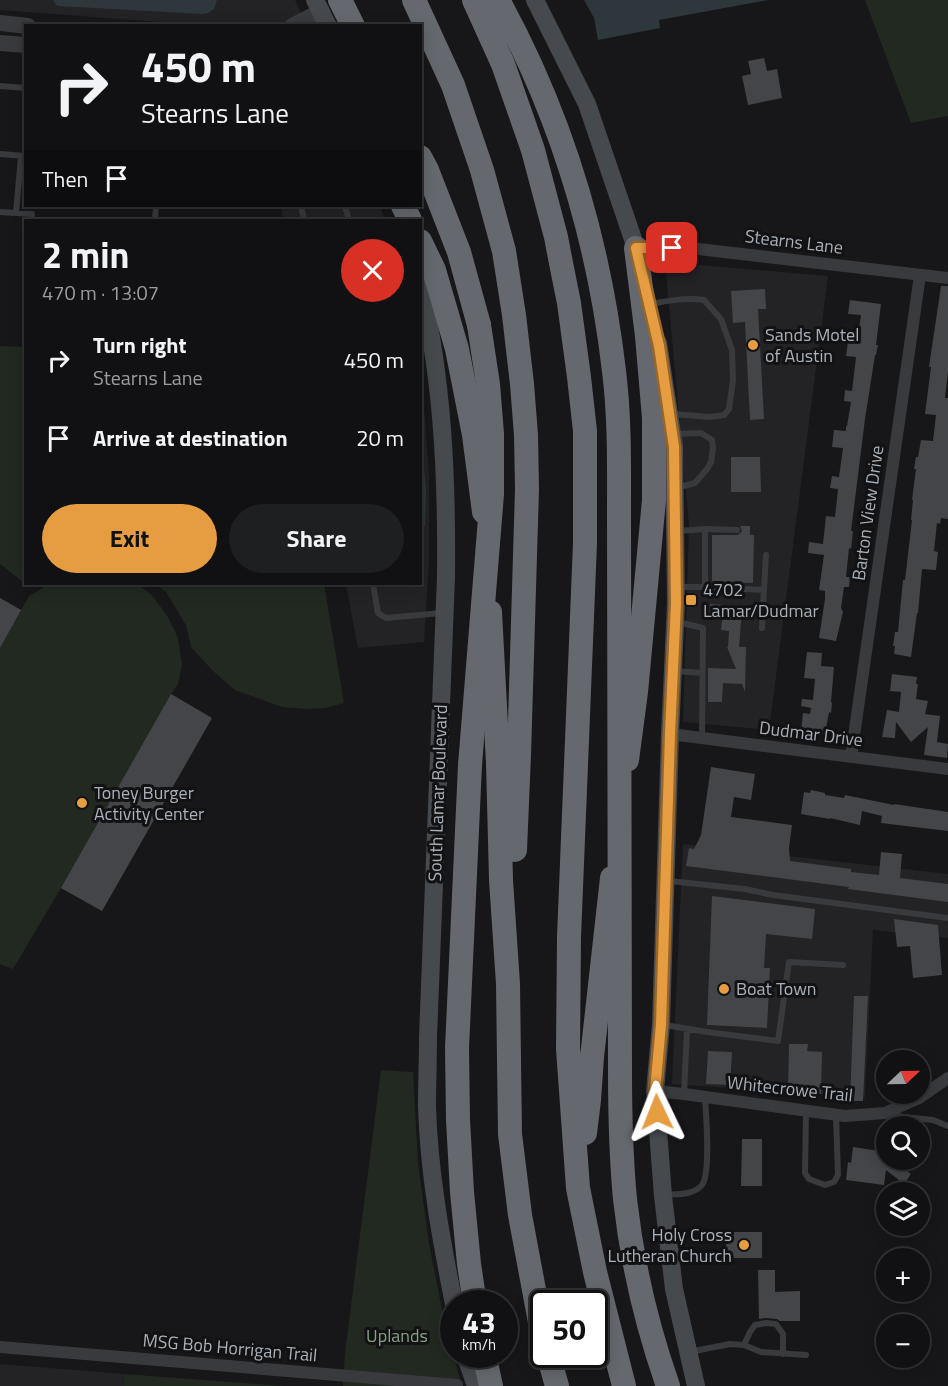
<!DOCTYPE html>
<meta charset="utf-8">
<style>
body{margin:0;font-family:"Titillium Web",sans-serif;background:#1e1f21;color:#f1f3f6;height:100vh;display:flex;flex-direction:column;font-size:22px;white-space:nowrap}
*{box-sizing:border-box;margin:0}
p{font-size:20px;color:#9c9da0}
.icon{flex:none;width:33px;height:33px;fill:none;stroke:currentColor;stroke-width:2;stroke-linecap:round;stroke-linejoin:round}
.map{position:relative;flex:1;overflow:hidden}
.panel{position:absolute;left:24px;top:219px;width:398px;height:366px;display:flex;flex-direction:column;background:#111113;border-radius:0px;box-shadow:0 3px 15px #0003,0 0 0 2px #303133}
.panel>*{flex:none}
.guide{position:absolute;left:24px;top:24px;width:398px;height:183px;border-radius:0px;box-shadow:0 3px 15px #0003,0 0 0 2px #303133;background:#111113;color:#f1f3f6;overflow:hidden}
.needle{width:39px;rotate:68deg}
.buttons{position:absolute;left:876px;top:1050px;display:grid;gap:12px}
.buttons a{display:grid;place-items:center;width:54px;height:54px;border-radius:50%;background:#111113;box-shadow:0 3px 15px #0003,0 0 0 2px #303133;font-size:30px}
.speed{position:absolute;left:440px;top:1290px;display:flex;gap:12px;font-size:30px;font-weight:700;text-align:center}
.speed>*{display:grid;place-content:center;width:78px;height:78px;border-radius:50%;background:#111113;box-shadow:0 3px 15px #0003,0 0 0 2px #303133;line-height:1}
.speed small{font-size:15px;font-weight:400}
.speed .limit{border:3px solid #111;border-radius:9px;background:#fff;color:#111}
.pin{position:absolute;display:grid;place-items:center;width:51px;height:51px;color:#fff;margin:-26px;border-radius:12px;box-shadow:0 3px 9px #0006}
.me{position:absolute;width:66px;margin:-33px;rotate:358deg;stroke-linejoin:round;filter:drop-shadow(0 0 4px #0008)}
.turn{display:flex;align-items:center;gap:21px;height:126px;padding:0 18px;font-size:27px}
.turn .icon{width:78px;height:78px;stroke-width:2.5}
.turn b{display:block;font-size:42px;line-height:51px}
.then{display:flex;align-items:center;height:57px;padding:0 18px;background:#0003;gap:12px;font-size:22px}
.round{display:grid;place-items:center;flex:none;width:63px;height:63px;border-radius:32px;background:#1e1f21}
.head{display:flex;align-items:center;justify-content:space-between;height:102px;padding:0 18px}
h1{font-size:36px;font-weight:700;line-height:45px}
.button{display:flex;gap:12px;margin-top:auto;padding:12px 18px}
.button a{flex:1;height:69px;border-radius:36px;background:#e69d42;color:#111;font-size:24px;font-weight:700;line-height:69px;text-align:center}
.button a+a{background:#1e1f21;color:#f1f3f6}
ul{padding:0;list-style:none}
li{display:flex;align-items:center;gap:18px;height:78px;padding:0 18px}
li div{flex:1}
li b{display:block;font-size:22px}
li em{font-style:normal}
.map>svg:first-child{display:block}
.built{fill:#232326}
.green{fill:#212921}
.water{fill:#2e373c}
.building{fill:#444549}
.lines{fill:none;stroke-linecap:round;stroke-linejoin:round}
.service{stroke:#383a3e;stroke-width:6}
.minor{stroke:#383a3e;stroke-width:12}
.tertiary{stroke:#383a3e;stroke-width:16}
.secondary{stroke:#46494d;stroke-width:18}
.motorway{stroke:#65686e;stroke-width:24}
.motorway-bridge{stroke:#65686e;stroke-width:24}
.route-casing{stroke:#96662b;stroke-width:15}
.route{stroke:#e69d42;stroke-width:10}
.poi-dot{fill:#e69d42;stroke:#121214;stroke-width:2}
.labels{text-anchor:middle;stroke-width:6;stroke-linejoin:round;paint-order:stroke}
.street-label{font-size:18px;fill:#aab0b8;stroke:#121214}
.poi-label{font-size:18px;fill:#aab0b8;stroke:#121214;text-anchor:start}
.park-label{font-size:18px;fill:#84a182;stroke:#121214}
</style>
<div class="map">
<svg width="948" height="1386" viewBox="0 0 948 1386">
<rect width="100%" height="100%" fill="#171719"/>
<path class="built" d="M0,0H295L307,25H199L0,10Z
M281,206H380L385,220H283Z
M665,262L828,276L769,730L683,722L689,525Z
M420,382L425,418L429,476V561L424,642L358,648L346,584H420Z
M683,844L948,874V938L873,930L865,1097L672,1084Z
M0,1364L124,1374L123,1386H0Z"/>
<path class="green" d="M865,0H948V116L911,123Z
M0,346L25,347L26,579L22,581L0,564Z
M50,584H137L152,595L168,617L178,638L182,665L178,684L171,694L212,718L102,911L61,888L13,969L0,964V598L21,610L29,596Z
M155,584H324L344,703L326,708L307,709L282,707L235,690L213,671L191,647L186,625L166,592Z
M381,1070L413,1072L418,1163L429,1244L446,1329L462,1386H343L345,1353Z
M124,1374L283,1386H123Z"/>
<path class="water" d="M53,0H217L214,9L208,13L201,14L59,6L56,5Z
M584,0H768L659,20L660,28L598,40L594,18Z
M420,424L426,491L425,526H420Z"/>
<path class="building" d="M764,58L767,71L777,69L782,98L748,105L742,76L751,74L748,61Z
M941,286H948V371L945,398H948V519L941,518L940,524L937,523L934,551L938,552L936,570L922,569L918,613H917L911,657L894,654L895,646H893L895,632H898L903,580H905L912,520H911L913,500H912L916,469H914L916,457H918L921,440L933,441L936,415L925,414L931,367H929Z
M765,289L766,309H758L764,419L750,420L745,322L733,323L731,291Z
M850,300L881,304L876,345H878L876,355H875L865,419L851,531H853L851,549L849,548L846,577H850L849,587H844L841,608L843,612L836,641L819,638L825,599V591L819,590L824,555L808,553L809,542L823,544L826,516L835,517L838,489L830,488L832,476L839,477L843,448L832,447L834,430L846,431V426H847L851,402L844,401L845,390L852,391L856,357L846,356L849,334L858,335L861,315L848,314Z
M731,457H760L761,492H731Z
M740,526H750V535H754L753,583L712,582V535H738L742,531Z
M0,598L21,610L0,648Z
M710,604L723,605V607L742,609L739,647H746L745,692L742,684L723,683L722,702H708V668L736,669L727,647H728L729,631L721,630L722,620L709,619Z
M807,652L822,653L821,666L834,667L831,702L832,703L831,713L829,712L825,734L801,731L803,713L810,714L811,708L801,706L802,699L813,700L815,679L804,678Z
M892,674L917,677L916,684H918L916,699L928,701L925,714L940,716L937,742L948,744L947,758L924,755L928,727L911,742L896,722L895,738L882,737L887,710L899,712L901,692L890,691Z
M171,694L212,718L102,911L61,888Z
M711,767L755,774L751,800L734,797L731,817L792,825L789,848L790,861L851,869V872L879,875L881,852L902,854L900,878L948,884V902L848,889L849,887L686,866L689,848L694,849L701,835Z
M811,790L825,793V795L844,798L845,795L894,805V804L948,812V831L881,823L882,816L862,811L860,825L830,818V819L801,814L804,792L810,793Z
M712,896L815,909L812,939L766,934L764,968H770L767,1028L707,1025Z
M894,919L938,925L942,975L913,978L910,946L897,947Z
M854,996H868L863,1101H850Z
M789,1044H808L807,1051L822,1052L821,1094L788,1093Z
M708,1051L732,1052L730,1085L706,1084Z
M742,1139H762V1186H741Z
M853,1147L886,1152V1160H892L911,1174L904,1184L886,1170L884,1185L846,1180L848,1162L851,1163Z
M726,1232H762V1258H726Z
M758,1270H775V1292L800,1291V1321H780L777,1319L766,1318L759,1319Z"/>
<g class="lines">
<path class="service" d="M0,86L26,88
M0,154L25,156
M301,206L304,220
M345,206L349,220
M0,212L32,214L31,220
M16,213L21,156
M155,220L156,206
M649,304C668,301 686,297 704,300L721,319L732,350L733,380L729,409L724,415L710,417L673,414
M676,434L701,433L712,440L713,448L711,462L707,469L695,483L676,488
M705,529L737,530
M373,584L378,613L386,618L441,613
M678,587H705V529L679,531
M705,587L764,590L766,555
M678,622L703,628L702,738
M762,628L764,590
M676,671L702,673
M669,881L745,889L773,895L948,918
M665,1025L707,1032L778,1041L789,962L843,965
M684,1094L687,1029
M806,1111L805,1173L809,1179L825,1185L834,1182L838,1175L836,1115
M888,1114L903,1117L933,1120L948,1126
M666,1195C678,1194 694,1195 702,1185C711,1173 706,1114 705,1097
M744,1345L750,1332L755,1325L766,1323L776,1324L783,1334V1354
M689,1352L730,1344L744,1345L761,1352L806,1355"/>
<path class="minor" d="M636,248H690L948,278
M670,734L948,769
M851,757L920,275
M655,1091L684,1094L845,1116L885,1113L919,1098L948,1078
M0,1347L457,1385"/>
<path class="tertiary" d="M0,23L28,26
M292,26L321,11
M0,43L26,45"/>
<path class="secondary" d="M315,0L328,26
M535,0L587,104L636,248L639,261
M420,283C443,379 447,479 446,577L428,1037C428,1060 427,1084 427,1107C429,1173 441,1239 454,1304
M658,343L674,446L676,603L670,734L661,1024L655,1091L663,1196L674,1289L696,1386
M465,1354L476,1386"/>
<path class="motorway" d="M340,0L353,26
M414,0L453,85L482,170L504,251L514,315L522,384L526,435L527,489L519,755L515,850
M474,0L503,64L533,150L556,237L561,263L569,303L579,377L585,431V543L569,937L568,1049L578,1188L595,1272L624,1386
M498,0C561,115 599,241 614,371C620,419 619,468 619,517
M420,157L427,170L459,252L479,325
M403,206L410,220
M420,241L434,270L457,349L474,435L484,512
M490,612L498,763L501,880L508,984L510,1134L520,1215L543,1338
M627,760L636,692L654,500V418L647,336L636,248
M470,765L457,1048L458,1120L462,1192L469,1264L475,1304
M620,1071C620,1114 621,1157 625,1199C632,1263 647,1326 668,1386
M585,1133L589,1100L592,1057L612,878
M484,1354L491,1386
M548,1354L557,1386"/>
<path class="motorway-bridge" d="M619,517L620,1071
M470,765L492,494V434L488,384L479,325"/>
</g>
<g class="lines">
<defs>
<path id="route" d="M657,1112L655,1091L661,1024L670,734L676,603L674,447L659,346L636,248H672"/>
</defs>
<use href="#route" class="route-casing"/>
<use href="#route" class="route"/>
</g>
<g class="poi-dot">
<circle cx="753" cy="345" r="6"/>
<rect x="685" y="594" width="12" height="12" rx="3"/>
<circle cx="82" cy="803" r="6"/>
<circle cx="724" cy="989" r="6"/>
<circle cx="744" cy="1245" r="6"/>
</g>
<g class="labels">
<g class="street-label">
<text transform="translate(794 242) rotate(7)" y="6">Stearns Lane</text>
<text transform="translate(868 513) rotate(-82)" y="6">Barton View Drive</text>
<text transform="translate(811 734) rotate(7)" y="6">Dudmar Drive</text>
<text transform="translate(438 793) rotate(-88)" y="6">South Lamar Boulevard</text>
<text transform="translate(790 1089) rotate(6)" y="6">Whitecrowe Trail</text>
<text transform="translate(230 1348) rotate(5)" y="6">MSG Bob Horrigan Trail</text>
</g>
<g class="poi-label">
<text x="765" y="341">Sands Motel<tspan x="765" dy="21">of Austin</tspan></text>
<text x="703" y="596">4702<tspan x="703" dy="21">Lamar/Dudmar</tspan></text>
<text x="94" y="799">Toney Burger<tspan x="94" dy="21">Activity Center</tspan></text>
<text x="736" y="995">Boat Town</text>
<text x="732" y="1241" text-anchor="end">Holy Cross<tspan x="732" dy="21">Lutheran Church</tspan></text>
</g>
<g class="park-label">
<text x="397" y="1342">Uplands</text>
</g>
</g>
</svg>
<div class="buttons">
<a><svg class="needle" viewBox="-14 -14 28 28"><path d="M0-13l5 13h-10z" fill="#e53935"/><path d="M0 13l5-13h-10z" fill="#9c9da0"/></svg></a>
<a><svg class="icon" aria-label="search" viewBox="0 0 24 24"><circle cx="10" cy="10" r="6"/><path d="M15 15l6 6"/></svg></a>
<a><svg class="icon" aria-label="layers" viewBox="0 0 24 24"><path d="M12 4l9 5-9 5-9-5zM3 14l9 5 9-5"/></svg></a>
<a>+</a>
<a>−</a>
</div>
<div class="speed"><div>43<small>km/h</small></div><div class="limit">50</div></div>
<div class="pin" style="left:672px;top:248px;background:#d93025"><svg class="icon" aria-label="arrive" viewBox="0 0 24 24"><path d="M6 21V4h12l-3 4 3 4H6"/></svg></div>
<svg class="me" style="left:657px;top:1112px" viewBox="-20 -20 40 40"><path d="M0-17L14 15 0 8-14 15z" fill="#e69d42" stroke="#fff" stroke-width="4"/></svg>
<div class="guide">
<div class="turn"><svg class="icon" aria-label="right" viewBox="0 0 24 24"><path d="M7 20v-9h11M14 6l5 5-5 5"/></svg><div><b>450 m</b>Stearns Lane</div></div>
<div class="then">Then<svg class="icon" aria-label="arrive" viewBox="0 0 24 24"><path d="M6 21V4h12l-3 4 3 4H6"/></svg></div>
</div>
<section class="panel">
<div class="head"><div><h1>2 min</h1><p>470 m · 13:07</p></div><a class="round" style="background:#d93025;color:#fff"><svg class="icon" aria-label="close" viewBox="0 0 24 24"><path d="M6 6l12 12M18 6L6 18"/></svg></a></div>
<ul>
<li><svg class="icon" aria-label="right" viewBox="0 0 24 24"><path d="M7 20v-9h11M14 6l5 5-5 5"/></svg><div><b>Turn right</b><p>Stearns Lane</p></div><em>450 m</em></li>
<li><svg class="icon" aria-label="arrive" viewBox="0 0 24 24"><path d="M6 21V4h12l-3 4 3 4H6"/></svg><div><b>Arrive at destination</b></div><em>20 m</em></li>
</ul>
<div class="button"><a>Exit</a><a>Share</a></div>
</section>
</div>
